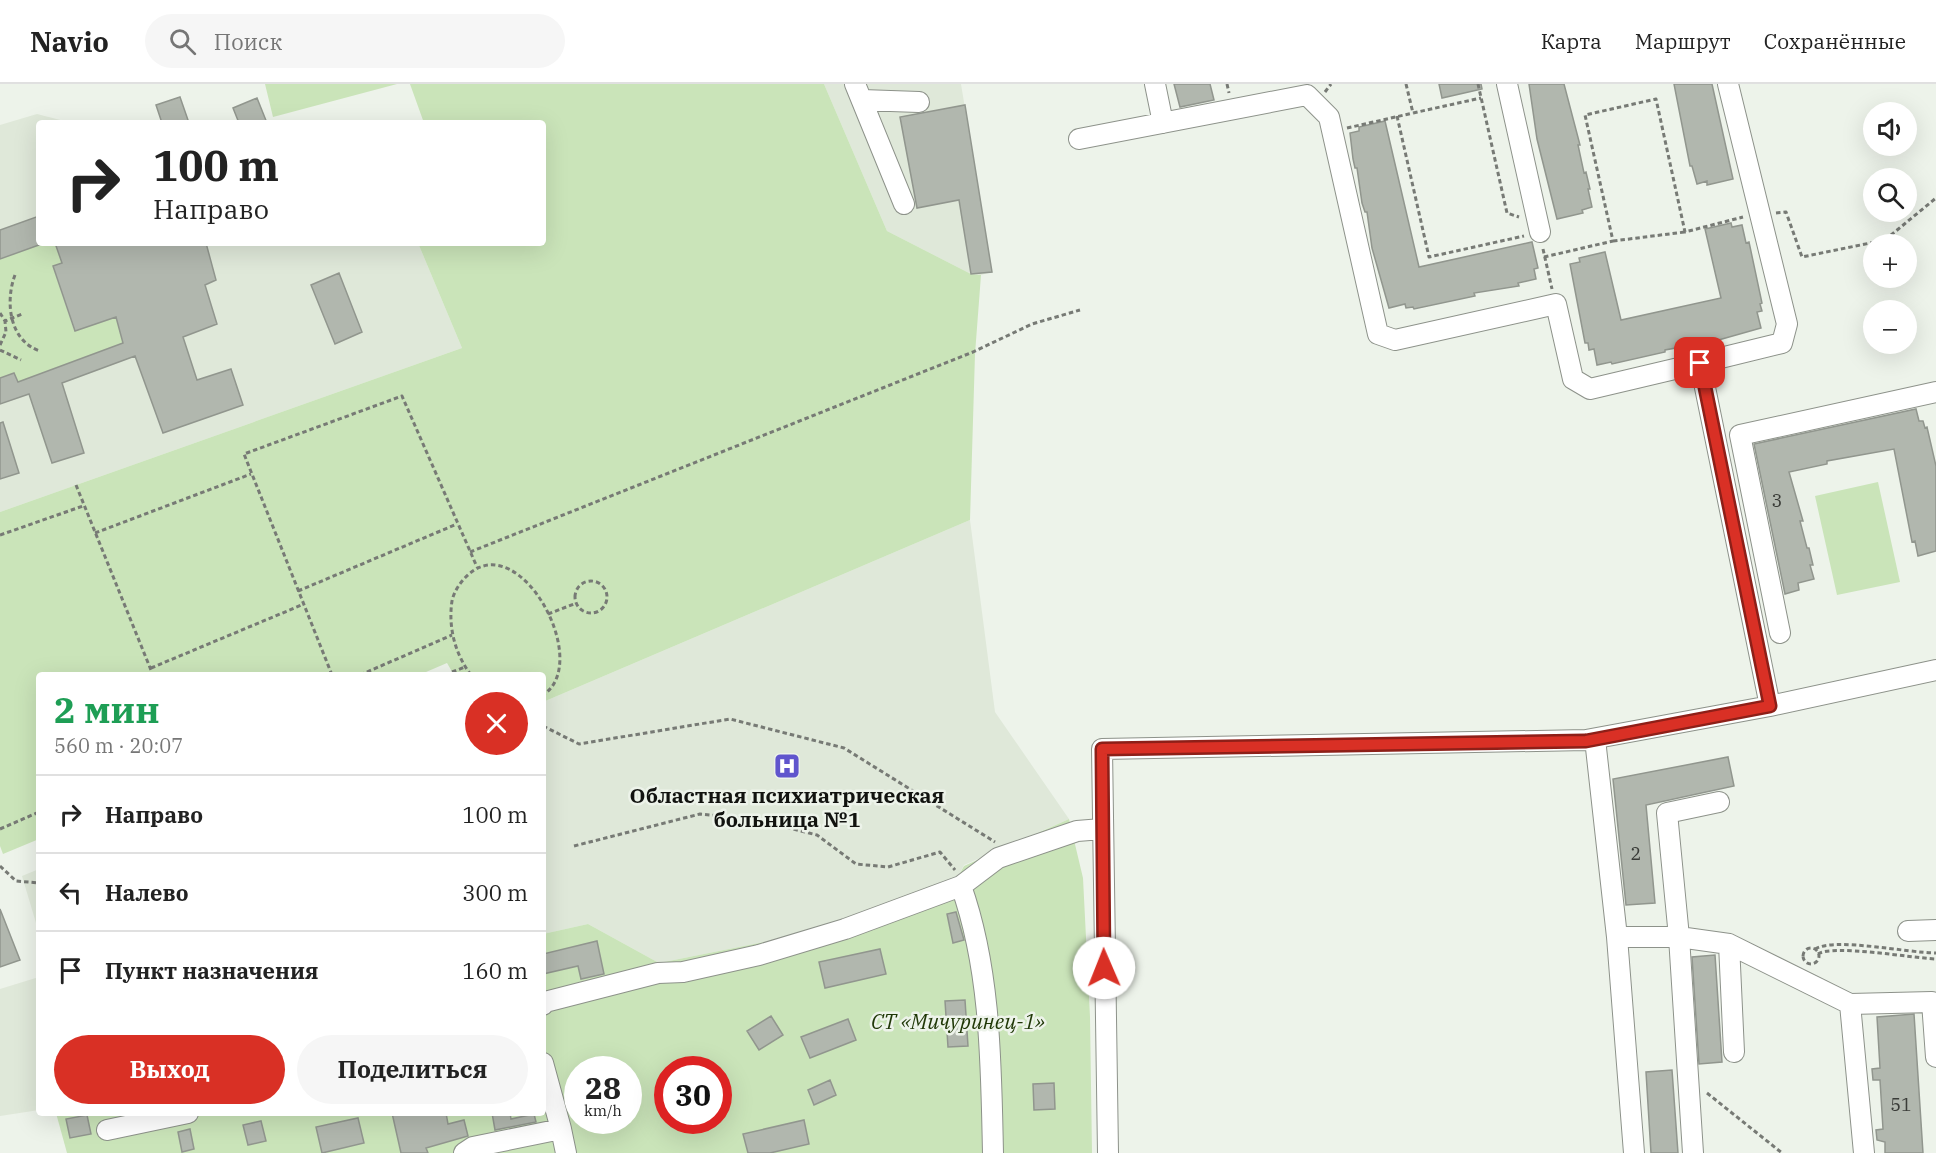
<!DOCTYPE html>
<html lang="ru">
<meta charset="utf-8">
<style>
body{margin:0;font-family:"IBM Plex Serif",serif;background:#f6f6f6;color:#222;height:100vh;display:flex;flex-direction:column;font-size:22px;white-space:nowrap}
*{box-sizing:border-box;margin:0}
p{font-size:20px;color:#767676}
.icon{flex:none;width:33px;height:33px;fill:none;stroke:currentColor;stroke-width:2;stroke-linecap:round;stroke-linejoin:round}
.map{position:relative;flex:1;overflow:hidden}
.drawer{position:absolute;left:36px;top:588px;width:510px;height:444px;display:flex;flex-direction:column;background:#fff;border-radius:6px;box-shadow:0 6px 24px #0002}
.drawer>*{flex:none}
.banner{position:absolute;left:36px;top:36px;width:510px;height:126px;border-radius:6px;box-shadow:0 6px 24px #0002;background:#fff;color:#222;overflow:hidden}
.controls{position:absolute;left:1863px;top:18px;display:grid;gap:12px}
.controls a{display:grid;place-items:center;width:54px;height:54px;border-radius:50%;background:#fff;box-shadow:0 6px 24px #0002;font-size:30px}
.speed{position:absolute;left:564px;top:972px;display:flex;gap:12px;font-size:30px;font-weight:700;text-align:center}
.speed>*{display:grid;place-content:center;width:78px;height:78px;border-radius:50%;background:#fff;box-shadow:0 6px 24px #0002;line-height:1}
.speed small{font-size:15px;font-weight:400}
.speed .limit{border:9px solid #d22;background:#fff;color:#111}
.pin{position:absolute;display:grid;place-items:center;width:51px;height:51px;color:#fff;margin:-26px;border-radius:12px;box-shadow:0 3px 9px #0006}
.me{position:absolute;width:66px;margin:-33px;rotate:359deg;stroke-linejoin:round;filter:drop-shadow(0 0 4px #0008)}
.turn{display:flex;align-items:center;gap:21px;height:126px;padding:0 18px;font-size:27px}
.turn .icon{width:78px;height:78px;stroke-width:2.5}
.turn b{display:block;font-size:42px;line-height:51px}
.round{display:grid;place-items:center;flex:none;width:63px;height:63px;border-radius:32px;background:#f6f6f6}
.head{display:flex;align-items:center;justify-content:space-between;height:102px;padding:0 18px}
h1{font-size:36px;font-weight:800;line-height:45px;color:#1e9e55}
.button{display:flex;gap:12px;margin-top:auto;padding:12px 18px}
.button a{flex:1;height:69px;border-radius:36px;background:#d93025;color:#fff;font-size:24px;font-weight:800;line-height:69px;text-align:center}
.button a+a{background:#f6f6f6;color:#222}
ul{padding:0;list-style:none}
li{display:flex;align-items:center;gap:18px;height:78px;padding:0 18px;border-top:2px solid #e0e0e0}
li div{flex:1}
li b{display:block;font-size:22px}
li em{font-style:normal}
header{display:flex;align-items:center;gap:36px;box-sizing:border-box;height:84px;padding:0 30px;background:#fff;border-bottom:2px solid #e0e0e0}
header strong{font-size:28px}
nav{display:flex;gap:33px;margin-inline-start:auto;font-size:21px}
.search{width:420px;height:54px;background:#f6f6f6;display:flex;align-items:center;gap:15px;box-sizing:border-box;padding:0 21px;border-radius:33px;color:#767676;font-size:22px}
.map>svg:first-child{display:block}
.built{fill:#dfe8d9}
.green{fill:#cae4b9;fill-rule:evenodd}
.building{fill:#b1b7ae;stroke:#91968e;stroke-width:1.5}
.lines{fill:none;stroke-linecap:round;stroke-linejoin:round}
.minor-casing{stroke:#8d928a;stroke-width:22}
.path{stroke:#777a75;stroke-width:3;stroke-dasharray:4.5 3;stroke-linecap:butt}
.minor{stroke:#fff;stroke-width:20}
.route-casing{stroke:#8d1f18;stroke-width:15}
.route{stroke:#d93025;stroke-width:10}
.labels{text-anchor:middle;stroke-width:5;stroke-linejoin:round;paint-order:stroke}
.number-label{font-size:18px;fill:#3a3c38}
.poi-label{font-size:21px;font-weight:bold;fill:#121310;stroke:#edf3ea}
.park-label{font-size:21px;font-style:italic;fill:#1f3706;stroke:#edf3ea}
</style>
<header>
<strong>Navio</strong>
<div class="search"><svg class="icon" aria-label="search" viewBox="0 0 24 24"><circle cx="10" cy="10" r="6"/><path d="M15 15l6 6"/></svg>Поиск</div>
<nav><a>Карта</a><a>Маршрут</a><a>Сохранённые</a></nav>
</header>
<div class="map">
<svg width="1936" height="1069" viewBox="0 0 1936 1069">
<rect width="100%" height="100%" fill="#edf3ea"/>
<path class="built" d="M824,0H961L992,188L981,191L971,190L887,147Z
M37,30L72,39H39V159H418L462,264L0,428V41Z
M970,436L995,628L1069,735L964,781L954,800L849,841L659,879L588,840L543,850V618Z
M39,785V849L22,792Z
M39,893V1026L0,1032V905Z"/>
<path class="green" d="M265,0H397L273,33Z
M410,0H824L887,147L971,190L981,191L975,270L970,436L543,618V591H454L447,579L419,591H39V755L3,770L0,762V428L462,264L418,159H543V39H424Z
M44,159H89L61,173L62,179L53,183L74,246L116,233L123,259L18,298L14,289L2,293L0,303V175Z
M1878,398L1900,498L1837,511L1815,412Z
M1069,735L1083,794L1090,933L1092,1069H67L56,1029H543V850L588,840L659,879L849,841L954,800L964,782ZM578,986H628V1036H578ZM668,986H718V1036H668Z"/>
<path class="building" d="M1174,0H1210L1214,16L1180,23Z
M1439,0H1481L1482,5L1442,14Z
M1529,0H1564L1580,61H1578L1584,89L1586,88L1590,105H1588L1592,123L1582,126L1583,129L1557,135L1537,55Z
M1674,0H1712L1733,95L1707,101V97L1697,100L1692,82H1690Z
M180,13L189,39H162L156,21Z
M257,14L267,39H239L233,24Z
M965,21L992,188L971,190L959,116L917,124L900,33Z
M1385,37L1419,183L1532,158L1538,184L1534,185L1536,195L1518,199L1519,202L1474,209L1475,212L1414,225L1413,223L1406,224L1405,220L1389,224L1372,164L1367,128H1365L1362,119L1357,84H1355L1353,75L1350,49L1359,47V43Z
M39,132V161L0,175V146Z
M1731,139L1732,143L1742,141L1746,159L1749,158L1762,219L1760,220L1762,227L1757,228L1761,244L1715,257L1665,266V268L1612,280L1611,278L1597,281L1594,265L1589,266L1588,259H1585L1570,180L1580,178L1579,174L1605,168L1621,236L1721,214L1705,145Z
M55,159H206L216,196L205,201L217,240L183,253L197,296L231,285L243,321L163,349L135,272L62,299L84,369L52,379L29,310L0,320V294L14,289L18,298L123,259L116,233L75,247L53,182L62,179Z
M339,189L362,248L335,260L311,201Z
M1916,325L1919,337H1923L1925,344L1927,343L1936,382V467L1918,472L1915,457L1912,458L1894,365L1827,377V380L1789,388L1803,437H1800L1807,464H1809L1813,481H1810L1814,495L1798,499L1799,506L1785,510L1754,360Z
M3,338L19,389L0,395V339Z
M1728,673L1734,702L1646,721L1655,819L1626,821L1613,695Z
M0,825L20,876L0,883Z
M956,828L964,856L953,859L947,830Z
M597,857L604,890L581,895L578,882L543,890V870Z
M880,865L886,890L825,904L819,878Z
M1715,871L1722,978L1699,980L1692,873Z
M965,916L968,962L948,963L945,917Z
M1914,930L1923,1069H1885V1058L1877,1056L1876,1046L1883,1045L1880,996H1873L1872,985L1880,984L1877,933Z
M771,932L783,951L759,966L747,947Z
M848,935L856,956L810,974L801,953Z
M1672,986L1678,1069H1651L1646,988Z
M830,996L836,1011L814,1021L808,1006Z
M1054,999L1055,1025L1034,1026L1033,1000Z
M392,1029H446L448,1040L464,1036L468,1052L426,1064L428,1069H401Z
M492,1029H510L511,1035L534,1030L536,1038L495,1046Z
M87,1031L91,1050L70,1054L66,1035Z
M358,1034L364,1059L322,1069L316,1043Z
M804,1036L809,1060L770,1069H748L743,1050Z
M261,1037L266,1057L248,1061L243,1041Z
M190,1045L194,1065L182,1068L178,1048Z"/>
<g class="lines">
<defs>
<path id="minor" d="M855,0L904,120
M1155,0L1163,39
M1507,0L1540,148
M1728,0L1787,240L1782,259L1700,279L1770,622
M862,16L919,18
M1079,55L1307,11L1329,33L1378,250L1395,256L1556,220L1573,295L1590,305L1700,279
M1780,549L1740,351L1936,308
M1595,655L1617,853
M1719,718L1667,729L1679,853L1729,860L1850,920L1864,1069
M961,802L998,774L1077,747L1102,745
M1908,847L1936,846
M1729,860L1734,968
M1850,920L1932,918L1936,973
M543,921L545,918L658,889L683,888L759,871L845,845L961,802C991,886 991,981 993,1069
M543,979L561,1045
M107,1046L188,1029
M464,1069L473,1063L561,1045L566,1069
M1108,1069L1102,665L1586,656L1770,622L1936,586
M1634,1069L1617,853H1679L1693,1069"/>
</defs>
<use href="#minor" class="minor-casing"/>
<path class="path" d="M1227,0L1229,9
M1406,0L1413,29L1481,14
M1478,0L1507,129L1519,133
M1325,8L1331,0
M1397,32L1429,173L1524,152
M1347,44L1413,29
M1776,129L1786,128L1802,173L1885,156L1936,114
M1613,157L1685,148
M1543,165L1552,205
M1544,173L1613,157L1585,31L1656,15L1685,148L1743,133
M15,191C5,217 9,257 40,267
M0,229L5,237L22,230
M0,261L6,248L5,237
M0,266L21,276
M76,401L153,591
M95,449L251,390
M0,451L83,422
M470,468L973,268L1032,240L1080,226
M575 513a16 16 0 1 1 32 0a16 16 0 1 1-32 0Z
M298,507L457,440
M548,530L574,520
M151,584L304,520
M452,588L465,583
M332,591L244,370L402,312L477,483
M360,591L452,551
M471,591C455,570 448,543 452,517C454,507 461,497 469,490C521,445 593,579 543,611
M543,642L579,660L730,635L844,664L995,758
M0,745L39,728
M574,762L700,730L753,735L817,751L856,780L888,783L940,768L955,786
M0,782L16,797L39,799
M1803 872a8 8 0 1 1 16 0a8 8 0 1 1-16 0Z
M1815,865C1835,853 1908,869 1936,869
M1818,870C1832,860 1912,874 1936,875
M1707,1009L1782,1069"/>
<use href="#minor" class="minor"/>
</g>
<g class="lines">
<defs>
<path id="route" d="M1104,884L1102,665L1586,657L1770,622L1700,279"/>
</defs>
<use href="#route" class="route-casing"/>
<use href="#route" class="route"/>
</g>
<defs>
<symbol id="hospital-square" viewBox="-11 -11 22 22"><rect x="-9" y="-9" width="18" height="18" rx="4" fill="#6055cd" stroke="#edf3ea"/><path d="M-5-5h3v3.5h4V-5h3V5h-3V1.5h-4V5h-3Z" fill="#fff"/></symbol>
</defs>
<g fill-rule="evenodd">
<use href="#hospital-square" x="772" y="667" width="30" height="30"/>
</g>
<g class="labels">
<g class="number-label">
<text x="1777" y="423">3</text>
<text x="1636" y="776">2</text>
<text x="1901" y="1027">51</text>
</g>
<g class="poi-label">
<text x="787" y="719">Областная психиатрическая<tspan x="787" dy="24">больница №1</tspan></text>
</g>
<g class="park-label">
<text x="958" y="945">СТ «Мичуринец-1»</text>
</g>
</g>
</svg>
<div class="controls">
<a><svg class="icon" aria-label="sound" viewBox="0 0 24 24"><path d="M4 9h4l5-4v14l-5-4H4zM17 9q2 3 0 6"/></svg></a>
<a><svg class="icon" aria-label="search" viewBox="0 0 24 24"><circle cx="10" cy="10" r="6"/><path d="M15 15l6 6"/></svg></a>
<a>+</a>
<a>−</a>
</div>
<div class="speed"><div>28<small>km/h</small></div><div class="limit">30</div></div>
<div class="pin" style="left:1700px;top:279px;background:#d93025"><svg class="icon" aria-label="arrive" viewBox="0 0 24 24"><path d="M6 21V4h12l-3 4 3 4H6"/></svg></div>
<svg class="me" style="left:1104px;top:884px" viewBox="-20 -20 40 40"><circle r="19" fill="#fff"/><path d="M0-13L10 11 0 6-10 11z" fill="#d93025"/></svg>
<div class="banner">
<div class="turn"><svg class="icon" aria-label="right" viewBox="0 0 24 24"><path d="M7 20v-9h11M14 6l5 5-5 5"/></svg><div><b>100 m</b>Направо</div></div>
</div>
<section class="drawer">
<div class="head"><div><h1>2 мин</h1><p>560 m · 20:07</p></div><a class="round" style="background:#d93025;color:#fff"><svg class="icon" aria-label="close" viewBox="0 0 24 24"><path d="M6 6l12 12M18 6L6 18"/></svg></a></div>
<ul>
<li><svg class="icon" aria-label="right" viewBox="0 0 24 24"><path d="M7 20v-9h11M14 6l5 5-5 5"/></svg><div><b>Направо</b></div><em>100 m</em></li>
<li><svg class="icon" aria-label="left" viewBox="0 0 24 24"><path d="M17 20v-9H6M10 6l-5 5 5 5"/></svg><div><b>Налево</b></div><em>300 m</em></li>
<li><svg class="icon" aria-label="arrive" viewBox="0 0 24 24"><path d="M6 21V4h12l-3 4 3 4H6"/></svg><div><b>Пункт назначения</b></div><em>160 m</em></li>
</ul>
<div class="button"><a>Выход</a><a>Поделиться</a></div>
</section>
</div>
